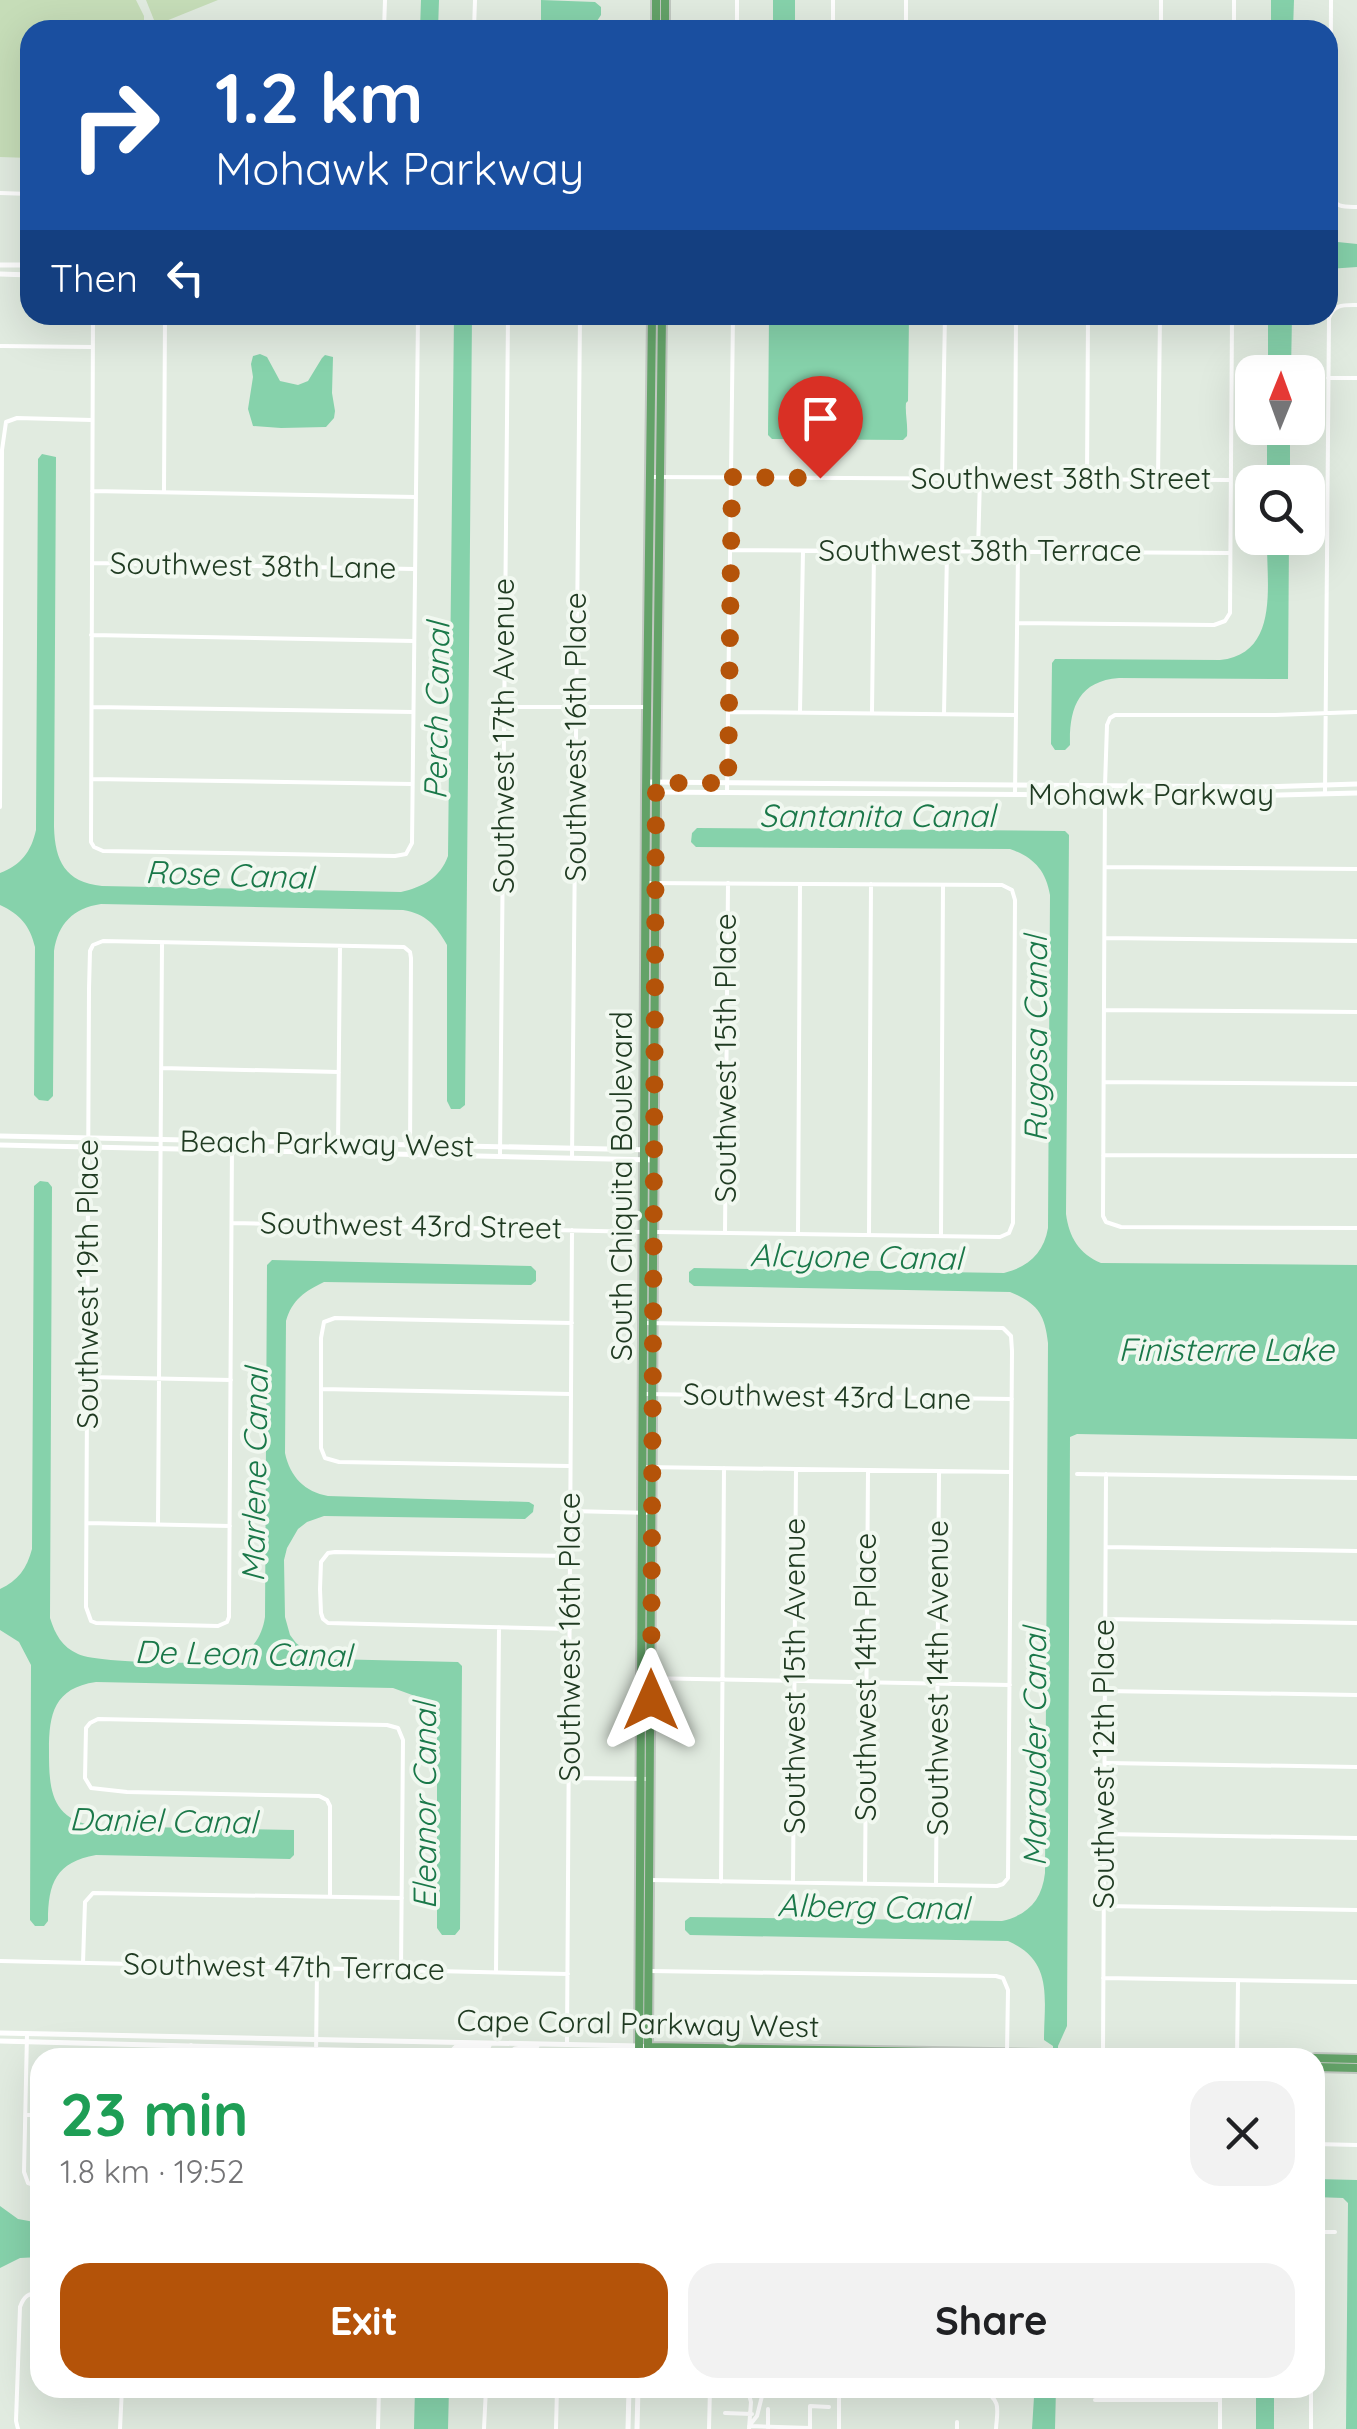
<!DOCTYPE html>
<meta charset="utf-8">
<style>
body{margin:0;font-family:Quicksand,sans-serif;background:#f2f2f2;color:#202124;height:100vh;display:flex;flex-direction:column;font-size:38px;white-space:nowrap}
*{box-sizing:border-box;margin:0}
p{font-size:32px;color:#757577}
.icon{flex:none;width:55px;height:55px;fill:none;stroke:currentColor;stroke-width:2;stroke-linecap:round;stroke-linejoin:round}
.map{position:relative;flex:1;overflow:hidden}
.panel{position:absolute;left:30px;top:2048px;width:1295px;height:350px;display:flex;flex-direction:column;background:#fff;border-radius:30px;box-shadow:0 10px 40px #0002}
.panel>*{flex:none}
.guide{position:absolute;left:20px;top:20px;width:1318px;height:305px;border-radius:30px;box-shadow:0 10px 40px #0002;background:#1a4fa0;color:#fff;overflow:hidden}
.needle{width:65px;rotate:1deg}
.buttons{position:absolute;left:1235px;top:355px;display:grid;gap:20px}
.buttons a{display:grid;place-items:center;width:90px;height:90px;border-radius:20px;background:#fff;box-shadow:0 10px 40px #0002;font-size:50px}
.pin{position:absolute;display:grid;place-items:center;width:85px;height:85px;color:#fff;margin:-102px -42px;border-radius:50% 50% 50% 0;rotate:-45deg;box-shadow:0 0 10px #0007}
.pin .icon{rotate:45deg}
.me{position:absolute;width:110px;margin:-55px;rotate:0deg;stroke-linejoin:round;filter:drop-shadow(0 0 8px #0008)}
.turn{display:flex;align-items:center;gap:35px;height:210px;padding:0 30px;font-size:45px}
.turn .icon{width:130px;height:130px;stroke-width:2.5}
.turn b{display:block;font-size:70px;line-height:85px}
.then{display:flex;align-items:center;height:95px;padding:0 30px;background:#0003;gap:20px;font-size:38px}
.round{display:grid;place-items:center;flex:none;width:105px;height:105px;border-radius:30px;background:#f2f2f2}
.summary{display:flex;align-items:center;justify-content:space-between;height:170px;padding:0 30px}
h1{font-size:60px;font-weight:700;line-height:75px;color:#1e9e55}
.primary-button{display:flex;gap:20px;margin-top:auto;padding:20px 30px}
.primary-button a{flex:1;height:115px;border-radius:30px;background:#b45309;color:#fff;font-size:40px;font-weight:700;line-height:115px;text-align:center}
.primary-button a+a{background:#f2f2f2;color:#202124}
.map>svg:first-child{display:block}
.green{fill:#c6ddb8}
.water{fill:#86d2ab}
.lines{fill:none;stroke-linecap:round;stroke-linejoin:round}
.primary-casing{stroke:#c1c8c1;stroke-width:12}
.minor{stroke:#fff;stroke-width:4}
.tertiary{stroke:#fff;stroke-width:5}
.primary{stroke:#63a268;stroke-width:8}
.route{stroke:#b45309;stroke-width:18;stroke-dasharray:0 32.4}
.labels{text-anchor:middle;stroke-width:8;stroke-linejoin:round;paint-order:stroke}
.street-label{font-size:30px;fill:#203b22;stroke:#f1f8f0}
.water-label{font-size:32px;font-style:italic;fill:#1a7849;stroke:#f1f8f0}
</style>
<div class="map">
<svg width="1357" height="2429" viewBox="0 0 1357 2429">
<rect width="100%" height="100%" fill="#e1ebe0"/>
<path class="green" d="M0,0H136L144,16V23L152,30H30V158L0,157Z
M146,0H218L156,25Z"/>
<path class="water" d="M421,0H439L438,30H420Z
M541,0L595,2L601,7V15L591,30H546L541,20Z
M773,0H795V30H773Z
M1271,0H1294L1293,30H1271Z
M1328,241L1357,244V267L1328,269Z
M454,315H472L465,1105L460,1109H451L447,1101V945C436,925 426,914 403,910L101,904C73,908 58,924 54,951L53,1096L48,1101L39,1100L34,1095L35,947C30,926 20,914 0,905V873C21,865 31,852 36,830L38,459L42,454L56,457L54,827C55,861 65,882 102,886L401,892C423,887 440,878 448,856Z
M769,315H909L908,401L906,403C905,414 908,424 907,436L903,440L772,439L768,435Z
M1268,315H1292L1291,372H1268Z
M260,354L267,357L280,381L298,385L308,381L322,358L325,355L333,357L332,393L335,411L334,418L326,427L281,428L253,426L248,409L253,377L251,364L253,356Z
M1267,428H1290V482H1267Z
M1267,538H1289L1288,679L1119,678C1078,681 1069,709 1070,745L1065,750H1055L1051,744L1052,663L1055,659L1220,660C1281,654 1266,581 1267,538Z
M697,828L1065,831L1069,835L1066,1214C1069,1237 1079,1254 1101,1263L1357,1265V1439L1077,1434L1070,1437L1067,2026L1058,2046V2057H1053V2046L1044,2040C1044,1999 1054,1961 1008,1941L690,1935L685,1930V1921L690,1917L1002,1921C1028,1915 1042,1900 1045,1873L1048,1343C1045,1314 1037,1303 1010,1292L694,1286L689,1282V1272L694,1268L1004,1273C1028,1267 1044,1253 1048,1228L1050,895C1046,870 1033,857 1010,849L696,847L691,842L692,833Z
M40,1181L48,1182L52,1187L50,1618C55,1634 62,1647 78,1654C95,1663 216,1666 234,1659C252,1651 262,1637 265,1617L267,1265L272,1260L531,1266L536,1271V1281L531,1285L324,1282C305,1291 292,1300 286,1321L285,1453C290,1477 305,1492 328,1496L529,1502L534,1505L533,1512L525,1519L324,1516L307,1522L298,1529L287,1548L284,1560L285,1617L290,1635L296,1643L312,1655L329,1659L458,1662L462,1666L460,1929L455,1935H442L437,1928V1729L432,1712L423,1702L415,1696L393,1688L96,1682C54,1688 49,1714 49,1750C49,1788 50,1819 95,1826L294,1830V1855L290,1859L96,1855C56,1862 48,1883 48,1921L44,1926H35L30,1920L31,1665L19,1642L0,1630V1589C18,1581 27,1568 32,1549L34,1186Z
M1315,2179L1357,2180V2429H1346L1348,2203L1343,2198L1315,2197Z
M0,2206L18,2219L40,2223V2257L20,2258L0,2268Z
M415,2388H449L448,2429H414Z
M1031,2388H1056L1055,2429H1032L1034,2397Z
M1256,2388H1274V2429H1256Z"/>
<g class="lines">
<defs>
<path id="primary" d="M656,30V0
M665,30V0
M652,315L646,792L639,2056L699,2058
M662,315L656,792L648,2047L1275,2058
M1315,2058L1357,2059
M1315,2067L1357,2068"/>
</defs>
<use href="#primary" class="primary-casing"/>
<path class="minor" d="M1331,0L1330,194C1336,208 1343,207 1357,207
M384,30L385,0
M474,30L475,0
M737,30V0
M833,30V0
M906,30V0
M1161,30V0
M1234,30V0
M0,193L30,194
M93,315L91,842L94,847L103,851L395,856L406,854L412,843L418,315
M0,346L92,347
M1328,378H1357
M650,477L1231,480
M942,478L945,315
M1015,479L1016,315
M1087,479L1088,315
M1158,479L1160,315
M164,490L165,315
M92,491L416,497
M731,550L1230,553
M978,551L980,478
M92,563L415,569
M1017,623L1214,625L1225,621L1230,613L1232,315
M91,635L414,641
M93,707L413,712
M503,707H644
M800,711L803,551
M872,711L874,551
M730,712L1016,715
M1357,712L1275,715H1115L1110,718L1107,725L1105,786L1103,1216L1106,1222L1121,1227L1357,1228
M944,714L947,551
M92,779L412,784
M727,793L733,315
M1015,794L1018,551
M1325,794L1329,318C1334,304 1343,305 1357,305
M0,807L2,450L6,422L17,418L92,420
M1105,867L1357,869
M646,883L1002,885L1012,890L1015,900L1013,1223L1009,1233L1000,1237L657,1232
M1105,938L1357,941
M1104,1010L1357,1012
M161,1068L339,1072
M1104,1082L1357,1084
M232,1142L229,1617L227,1622L218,1626L96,1623L91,1621L86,1607L89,989L90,951L93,945L103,941L404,947L410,952L411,958L410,1155
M338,1146L340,946
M500,1155L508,315
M1103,1155L1357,1156
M572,1158L580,315
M232,1223L642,1232
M725,1233L728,883
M798,1234L800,884
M869,1235L871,884
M941,1235L943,885
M644,1323L1003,1328L1011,1336L1012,1351L1008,1878L1003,1884L997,1886L650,1880
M87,1377L231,1380
M321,1389L571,1394
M643,1394L1012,1399
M569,1466L339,1462L325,1458L321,1448V1338L324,1322L335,1318L572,1323
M643,1467L1011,1472
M1077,1474L1357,1478
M571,1511L651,1513
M87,1523L230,1526
M158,1524L162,944
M1106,1547L1357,1551
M1105,1619L1357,1623
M570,1629L328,1623L323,1619L321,1613L320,1589L321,1562L328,1553L335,1552L570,1556
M642,1678L1010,1685
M1105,1691L1357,1695
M1107,1763L1357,1767
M569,1778L650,1779
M1104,1834L1357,1838
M721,1882L724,1468
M793,1883L796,1469
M865,1884L868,1470
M936,1885L939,1471
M330,1896V1806L327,1800L319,1796L127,1792L91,1788L85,1778L86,1728L90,1723L98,1719L387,1725L398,1728L403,1740L401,1970
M1104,1906L1357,1910
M0,1961L568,1974
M83,1963L85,1902L93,1893L402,1898
M650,1971L996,1976L1003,1978L1008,1990L1007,2053
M496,1972L499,1627
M1103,1978L1357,1982
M27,2034L24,2172L28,2183L40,2187
M567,2044L572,1230
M1103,2055L1106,1474
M191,2058V2045
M316,2058L317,1968
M1015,2058H1029
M1237,2058L1238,1982
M25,2115H40
M1315,2144L1357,2145
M1315,2232H1335
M747,2388L751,2402L749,2429
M766,2388L984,2391C1002,2401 997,2411 996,2429
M1095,2400H1220
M725,2413L752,2414
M749,2426L810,2428V2406L829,2407
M749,2426L757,2416L764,2388
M18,2429L16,2421L20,2307C24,2296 28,2293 40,2293
M120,2429L122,2388
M378,2429L379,2388
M484,2429L486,2388
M556,2429L557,2388
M709,2429L710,2388
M768,2429V2409
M839,2429V2389
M957,2429V2422
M1220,2429V2388
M1311,2429V2388"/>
<path class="tertiary" d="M0,265H30
M0,274L30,275
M646,782L1261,787L1357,784
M646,792L1245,796L1357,793
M0,1136L654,1150
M0,1145L654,1160
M0,2033L639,2046L648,2047V2058
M0,2041L639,2058
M450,2053L456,2047L489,2046
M509,2053L515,2049L537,2046
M628,2429L629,2388
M637,2429L638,2388"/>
<use href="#primary" class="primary"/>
</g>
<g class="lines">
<path class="route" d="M651,1700L656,783H728L732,477L820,478"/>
</g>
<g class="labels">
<g class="street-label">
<text x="1061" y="489">Southwest 38th Street</text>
<text x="980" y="561">Southwest 38th Terrace</text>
<text transform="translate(253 566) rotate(1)" y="10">Southwest 38th Lane</text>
<text transform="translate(504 736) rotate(-90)" y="10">Southwest 17th Avenue</text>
<text transform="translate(576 737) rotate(-90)" y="10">Southwest 16th Place</text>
<text x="1151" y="805">Mohawk Parkway</text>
<text transform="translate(726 1058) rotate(-90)" y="10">Southwest 15th Place</text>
<text transform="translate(327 1144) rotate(1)" y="10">Beach Parkway West</text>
<text transform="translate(622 1186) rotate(-90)" y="10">South Chiquita Boulevard</text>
<text transform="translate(411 1226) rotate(1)" y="10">Southwest 43rd Street</text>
<text transform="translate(88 1284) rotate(-90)" y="10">Southwest 19th Place</text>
<text transform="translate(827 1397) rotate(1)" y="10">Southwest 43rd Lane</text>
<text transform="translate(570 1637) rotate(-90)" y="10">Southwest 16th Place</text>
<text transform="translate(795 1676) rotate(-90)" y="10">Southwest 15th Avenue</text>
<text transform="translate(866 1677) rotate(-90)" y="10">Southwest 14th Place</text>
<text transform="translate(938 1678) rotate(-90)" y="10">Southwest 14th Avenue</text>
<text transform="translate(1104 1764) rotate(-90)" y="10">Southwest 12th Place</text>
<text transform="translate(284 1967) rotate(1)" y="10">Southwest 47th Terrace</text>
<text transform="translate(638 2024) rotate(1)" y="10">Cape Coral Parkway West</text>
</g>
<g class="water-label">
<text transform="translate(437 711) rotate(-89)" y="11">Perch Canal</text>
<text x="877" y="827">Santanita Canal</text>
<text transform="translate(229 875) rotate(2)" y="11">Rose Canal</text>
<text transform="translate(1036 1039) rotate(-90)" y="11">Rugosa Canal</text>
<text transform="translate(856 1257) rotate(1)" y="11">Alcyone Canal</text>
<text x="1226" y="1361">Finisterre Lake</text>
<text transform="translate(255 1475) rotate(-89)" y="11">Marlene Canal</text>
<text transform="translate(243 1654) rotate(1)" y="11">De Leon Canal</text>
<text transform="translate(1035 1747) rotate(-90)" y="11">Marauder Canal</text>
<text transform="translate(425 1806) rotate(-90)" y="11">Eleanor Canal</text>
<text transform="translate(163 1821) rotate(1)" y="11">Daniel Canal</text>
<text transform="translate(873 1907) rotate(1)" y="11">Alberg Canal</text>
</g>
</g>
</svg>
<div class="buttons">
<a><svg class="needle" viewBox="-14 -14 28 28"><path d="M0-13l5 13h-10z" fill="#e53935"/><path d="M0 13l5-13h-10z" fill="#757577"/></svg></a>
<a><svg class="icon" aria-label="search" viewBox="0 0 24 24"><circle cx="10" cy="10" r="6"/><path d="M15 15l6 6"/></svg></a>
</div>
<div class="pin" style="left:820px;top:478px;background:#d93025"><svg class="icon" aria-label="arrive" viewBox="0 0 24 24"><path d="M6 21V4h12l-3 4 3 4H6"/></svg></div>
<svg class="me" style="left:651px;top:1700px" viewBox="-20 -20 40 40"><path d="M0-17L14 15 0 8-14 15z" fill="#b45309" stroke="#fff" stroke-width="4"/></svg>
<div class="guide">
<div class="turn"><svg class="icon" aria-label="right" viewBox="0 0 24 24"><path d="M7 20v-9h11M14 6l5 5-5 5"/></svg><div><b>1.2 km</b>Mohawk Parkway</div></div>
<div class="then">Then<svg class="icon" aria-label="left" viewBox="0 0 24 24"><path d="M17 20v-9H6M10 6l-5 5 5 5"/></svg></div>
</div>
<section class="panel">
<div class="summary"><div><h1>23 min</h1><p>1.8 km · 19:52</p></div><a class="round"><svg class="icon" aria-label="close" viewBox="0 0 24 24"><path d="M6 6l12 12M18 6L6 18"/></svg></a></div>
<div class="primary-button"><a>Exit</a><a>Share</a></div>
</section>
</div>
